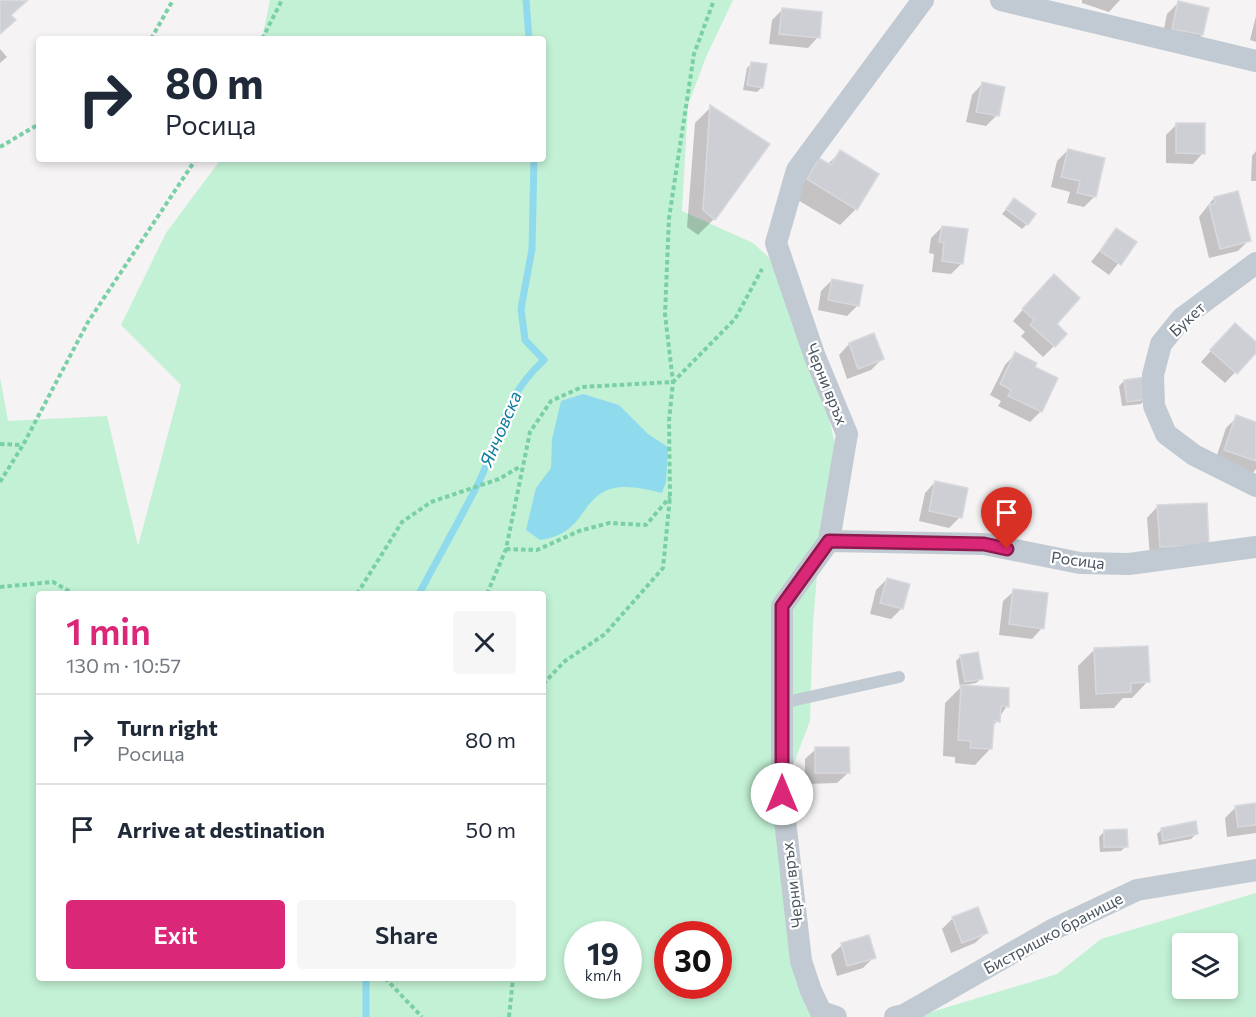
<!DOCTYPE html>
<meta charset="utf-8">
<style>
body{margin:0;font-family:Commissioner,sans-serif;background:#f6f6f7;color:#1f2937;height:100vh;display:flex;flex-direction:column;font-size:22px;white-space:nowrap}
*{box-sizing:border-box;margin:0}
p{font-size:20px;color:#747a83}
.icon{flex:none;width:33px;height:33px;fill:none;stroke:currentColor;stroke-width:2;stroke-linecap:round;stroke-linejoin:round}
.map{position:relative;flex:1;overflow:hidden}
.details{position:absolute;left:36px;top:591px;width:510px;height:390px;display:flex;flex-direction:column;background:#fff;border-radius:6px;box-shadow:0 3px 9px #0003}
.details>*{flex:none}
.top-card{position:absolute;left:36px;top:36px;width:510px;height:126px;border-radius:6px;box-shadow:0 3px 9px #0003;background:#fff;color:#1f2937;overflow:hidden}
.tools{position:absolute;left:1172px;top:933px;display:grid;gap:12px}
.tools a{display:grid;place-items:center;width:66px;height:66px;border-radius:6px;background:#fff;box-shadow:0 3px 9px #0003;font-size:30px}
.speed{position:absolute;left:564px;top:921px;display:flex;gap:12px;font-size:30px;font-weight:700;text-align:center}
.speed>*{display:grid;place-content:center;width:78px;height:78px;border-radius:50%;background:#fff;box-shadow:0 3px 9px #0003;line-height:1}
.speed small{font-size:15px;font-weight:400}
.speed .limit{border:9px solid #d22;background:#fff;color:#111}
.pin{position:absolute;display:grid;place-items:center;width:51px;height:51px;color:#fff;margin:-62px -26px;border-radius:50% 50% 50% 0;rotate:-45deg;box-shadow:0 0 6px #0007}
.pin .icon{rotate:45deg}
.me{position:absolute;width:66px;margin:-33px;rotate:0deg;stroke-linejoin:round;filter:drop-shadow(0 0 4px #0008)}
.turn{display:flex;align-items:center;gap:21px;height:126px;padding:0 30px;font-size:27px}
.turn .icon{width:78px;height:78px;stroke-width:2.5}
.turn b{display:block;font-size:42px;line-height:51px}
.round{display:grid;place-items:center;flex:none;width:63px;height:63px;border-radius:6px;background:#f6f6f7}
.summary{display:flex;align-items:center;justify-content:space-between;height:102px;padding:0 30px}
h1{font-size:36px;font-weight:600;line-height:45px;color:#db2777}
.action{display:flex;gap:12px;margin-top:auto;padding:12px 30px}
.action a{flex:1;height:69px;border-radius:6px;background:#db2777;color:#fff;font-size:24px;font-weight:600;line-height:69px;text-align:center}
.action a+a{background:#f6f6f7;color:#1f2937}
ul{padding:0;list-style:none}
li{display:flex;align-items:center;gap:18px;height:90px;padding:0 30px;border-top:2px solid #e0e1e3}
li div{flex:1}
li b{display:block;font-size:22px}
li em{font-style:normal}
.map>svg:first-child{display:block}
.green{fill:#c3f1d5;fill-rule:evenodd}
.water{fill:#90daee}
.shadow{fill:#0003}
.lines{fill:none;stroke-linecap:round;stroke-linejoin:round}
.stream{stroke:#90daee;stroke-width:7}
.building{fill:#cdcfd5;stroke:#d7d9de;stroke-width:1.5}
.path{stroke:#7ad0a6;stroke-width:4;stroke-dasharray:4.5 3;stroke-linecap:butt}
.lane{stroke:#c1cad2;stroke-width:12}
.street{stroke:#c1cad2;stroke-width:22}
.route-casing{stroke:#8e194d;stroke-width:15}
.route{stroke:#db2777;stroke-width:10}
.labels{text-anchor:middle;stroke-width:4.5;stroke-linejoin:round;paint-order:stroke}
.street-label{font-size:16px;fill:#4a5661;stroke:#fff}
.water-label{font-size:18px;font-style:italic;fill:#0c7c9b;stroke:#fff}
</style>
<div class="map">
<svg width="1256" height="1017" viewBox="0 0 1256 1017">
<rect width="100%" height="100%" fill="#f5f3f3"/>
<path class="green" d="M270,0H733L706,57L688,105L682,211L753,243L798,284L837,453L822,515L813,623L810,721L782,794L812,1017H0V377L8,421L107,416L138,546L181,385L121,325L166,233L221,159H543V39H262ZM39,594H543V978H39ZM578,934H628V986H578ZM668,934H718V986H668Z
M1256,893V1017H915L1057,974L1101,939ZM1182,944H1227V988H1182Z"/>
<path class="water" d="M583,394L619,405L648,434L668,447L666,482L662,493C646,489 627,484 610,489C579,500 585,534 540,540L526,530L536,488L551,468L552,439L561,401Z"/>
<path class="shadow" d="M1082,0H1120L1109,12L1082,3Z
M1178,3L1202,35L1191,46L1162,39L1167,14Z
M783,9L818,37L808,48L769,44L772,20Z
M1256,16V42L1250,40Z
M0,49L7,57L0,63Z
M752,63L762,87L757,92L743,90L747,68Z
M982,84L997,115L986,126L966,122L972,95Z
M711,107L714,219L698,235L687,227L695,123Z
M1177,124L1203,153L1193,164L1166,163V135Z
M1068,150L1094,197L1084,207L1067,203L1070,192L1051,187L1057,161Z
M1256,151V181H1251L1252,156Z
M840,152L856,209L840,225L791,196L803,176L819,160L827,165Z
M1214,198L1249,240L1238,251L1209,258L1199,217Z
M1014,200L1027,224L1022,229L1002,214Z
M942,227L962,263L951,274L932,272L934,254L929,253L931,238Z
M1116,230L1135,242L1109,275L1091,262Z
M832,280L858,305L847,316L818,310L821,291Z
M1043,287L1055,324L1054,346L1043,357L1021,336L1025,332L1013,321Z
M1224,336L1256,344V350L1225,383L1201,362Z
M849,344L882,359L871,370L847,379L839,355Z
M1015,354L1033,368L1041,411L1030,422L998,406L1001,401L990,395L1005,365Z
M1124,381L1146,398L1141,404L1122,406L1119,386Z
M1237,417L1256,424V469L1252,474L1215,461L1226,428Z
M935,482L960,517L949,528L919,521L925,493Z
M1157,507L1196,555L1150,557L1147,518Z
M887,579L902,608L891,619L870,614L876,590Z
M1014,591L1042,628L1032,639L999,635L1003,601Z
M1095,649L1148,681L1132,698H1123L1114,708L1080,709L1078,666Z
M961,656L982,678L976,683L965,685L1007,706L992,728L991,748L975,765L955,763V757L943,756L945,703L960,688L956,661Z
M816,749L848,773L837,783L805,784V759Z
M1256,805V833L1227,837L1225,818L1236,807Z
M1162,829L1196,834L1191,839L1159,845L1157,834Z
M1104,832L1126,846L1121,851L1100,852L1099,837Z
M953,918L986,933L975,943L951,953L942,929Z
M842,945L874,957L863,968L837,976L831,955Z"/>
<g class="lines">
<path class="stream" d="M526,0L529,39
M419,594C438,558 459,521 478,484C502,435 500,401 544,360L525,340L521,309L532,249L534,159
M366,1017V978"/>
</g>
<path class="building" d="M0,0L27,1L11,15L16,20L0,34Z
M1178,1L1209,8L1203,35L1172,29Z
M782,8L822,12L820,38L779,34Z
M751,62L767,64L763,88L747,85Z
M982,82L1005,87L999,116L976,112Z
M710,105L770,144L715,220L703,210Z
M1176,123H1205V154L1176,153Z
M1068,149L1105,158L1096,197L1077,193L1080,181L1061,177Z
M840,150L879,174L857,210L807,179L819,158L831,165Z
M1238,191L1251,241L1220,249L1209,205L1215,203L1214,197Z
M1014,198L1036,214L1028,225L1006,209Z
M942,226L968,229L963,264L942,261L944,243L939,242Z
M1116,228L1137,242L1121,265L1100,251Z
M1054,274L1080,298L1057,324L1067,334L1055,347L1030,325L1034,320L1022,309Z
M832,279L863,285L859,306L828,300Z
M1235,323L1256,342V353L1237,374L1210,350Z
M874,333L884,359L858,369L849,343Z
M1015,352L1037,363L1035,367L1058,378L1042,412L1008,396L1011,390L1000,384Z
M1145,377L1148,399L1127,402L1124,380Z
M1236,415L1256,422V461L1224,450Z
M935,481L968,488L962,518L929,511Z
M1207,503L1209,545L1160,547L1157,505Z
M887,578L910,584L903,609L880,603Z
M1013,589L1048,593L1044,629L1009,624Z
M1148,646L1150,682L1131,683V692L1096,694L1094,648Z
M978,652L983,679L965,682L960,655Z
M961,685L1009,688V707L1001,706L1000,722L994,721L992,749L970,748L971,741L958,740Z
M815,747H849L850,773H815Z
M1256,803V825L1238,827L1235,806Z
M1196,821L1198,834L1163,841L1161,828Z
M1127,829L1128,847H1104V830Z
M978,907L988,933L962,943L952,917Z
M869,935L876,958L847,966L841,943Z"/>
<g class="lines">
<path class="path" d="M151,39L173,0
M262,39L282,0
M0,147L39,124
M0,444L22,445
M0,482L23,445L88,322L196,159
M506,549L537,550L579,531L609,523L646,525L670,497
M0,587L53,582L74,594
M357,594L402,522L431,502L499,479L521,466
M487,594L506,549L530,432L551,401L582,387L673,382L735,319L762,269
M543,684L565,661L605,634L663,568L670,497L669,421L673,382L665,314L669,218L694,54L714,0
M385,978L422,1017
M509,1017L513,978"/>
<path class="lane" d="M782,703L899,677"/>
<path class="street" d="M1001,0L1256,61
M1256,263L1182,318L1161,344L1153,375L1154,406L1166,434L1194,455L1256,486
M829,541L984,544L1080,563L1129,564L1256,547
M836,1017L821,1012L811,991L801,961L782,794V606L829,541L847,434L815,357L776,243L797,170L923,0
M895,1017L904,1015L1052,930L1137,890L1256,870"/>
</g>
<g class="lines">
<defs>
<path id="route" d="M782,794V606L829,541L984,544L1007,549"/>
</defs>
<use href="#route" class="route-casing"/>
<use href="#route" class="route"/>
</g>
<g class="labels">
<g class="street-label">
<text transform="translate(1187 319) rotate(-43)" y="6">Букет</text>
<text transform="translate(827 384) rotate(68)" y="6">Черни връх</text>
<text transform="translate(1078 560) rotate(7)" y="6">Росица</text>
<text transform="translate(792 885) rotate(-97)" y="6">Черни връх</text>
<text transform="translate(1053 933) rotate(-28)" y="6">Бистришко бранище</text>
</g>
<g class="water-label">
<text transform="translate(501 429) rotate(-67)" y="6">Янчовска</text>
</g>
</g>
</svg>
<div class="tools">
<a><svg class="icon" aria-label="layers" viewBox="0 0 24 24"><path d="M12 4l9 5-9 5-9-5zM3 14l9 5 9-5"/></svg></a>
</div>
<div class="speed"><div>19<small>km/h</small></div><div class="limit">30</div></div>
<div class="pin" style="left:1007px;top:549px;background:#d93025"><svg class="icon" aria-label="arrive" viewBox="0 0 24 24"><path d="M6 21V4h12l-3 4 3 4H6"/></svg></div>
<svg class="me" style="left:782px;top:794px" viewBox="-20 -20 40 40"><circle r="19" fill="#fff"/><path d="M0-13L10 11 0 6-10 11z" fill="#db2777"/></svg>
<div class="top-card">
<div class="turn"><svg class="icon" aria-label="right" viewBox="0 0 24 24"><path d="M7 20v-9h11M14 6l5 5-5 5"/></svg><div><b>80 m</b>Росица</div></div>
</div>
<section class="details">
<div class="summary"><div><h1>1 min</h1><p>130 m · 10:57</p></div><a class="round"><svg class="icon" aria-label="close" viewBox="0 0 24 24"><path d="M6 6l12 12M18 6L6 18"/></svg></a></div>
<ul>
<li><svg class="icon" aria-label="right" viewBox="0 0 24 24"><path d="M7 20v-9h11M14 6l5 5-5 5"/></svg><div><b>Turn right</b><p>Росица</p></div><em>80 m</em></li>
<li><svg class="icon" aria-label="arrive" viewBox="0 0 24 24"><path d="M6 21V4h12l-3 4 3 4H6"/></svg><div><b>Arrive at destination</b></div><em>50 m</em></li>
</ul>
<div class="action"><a>Exit</a><a>Share</a></div>
</section>
</div>
